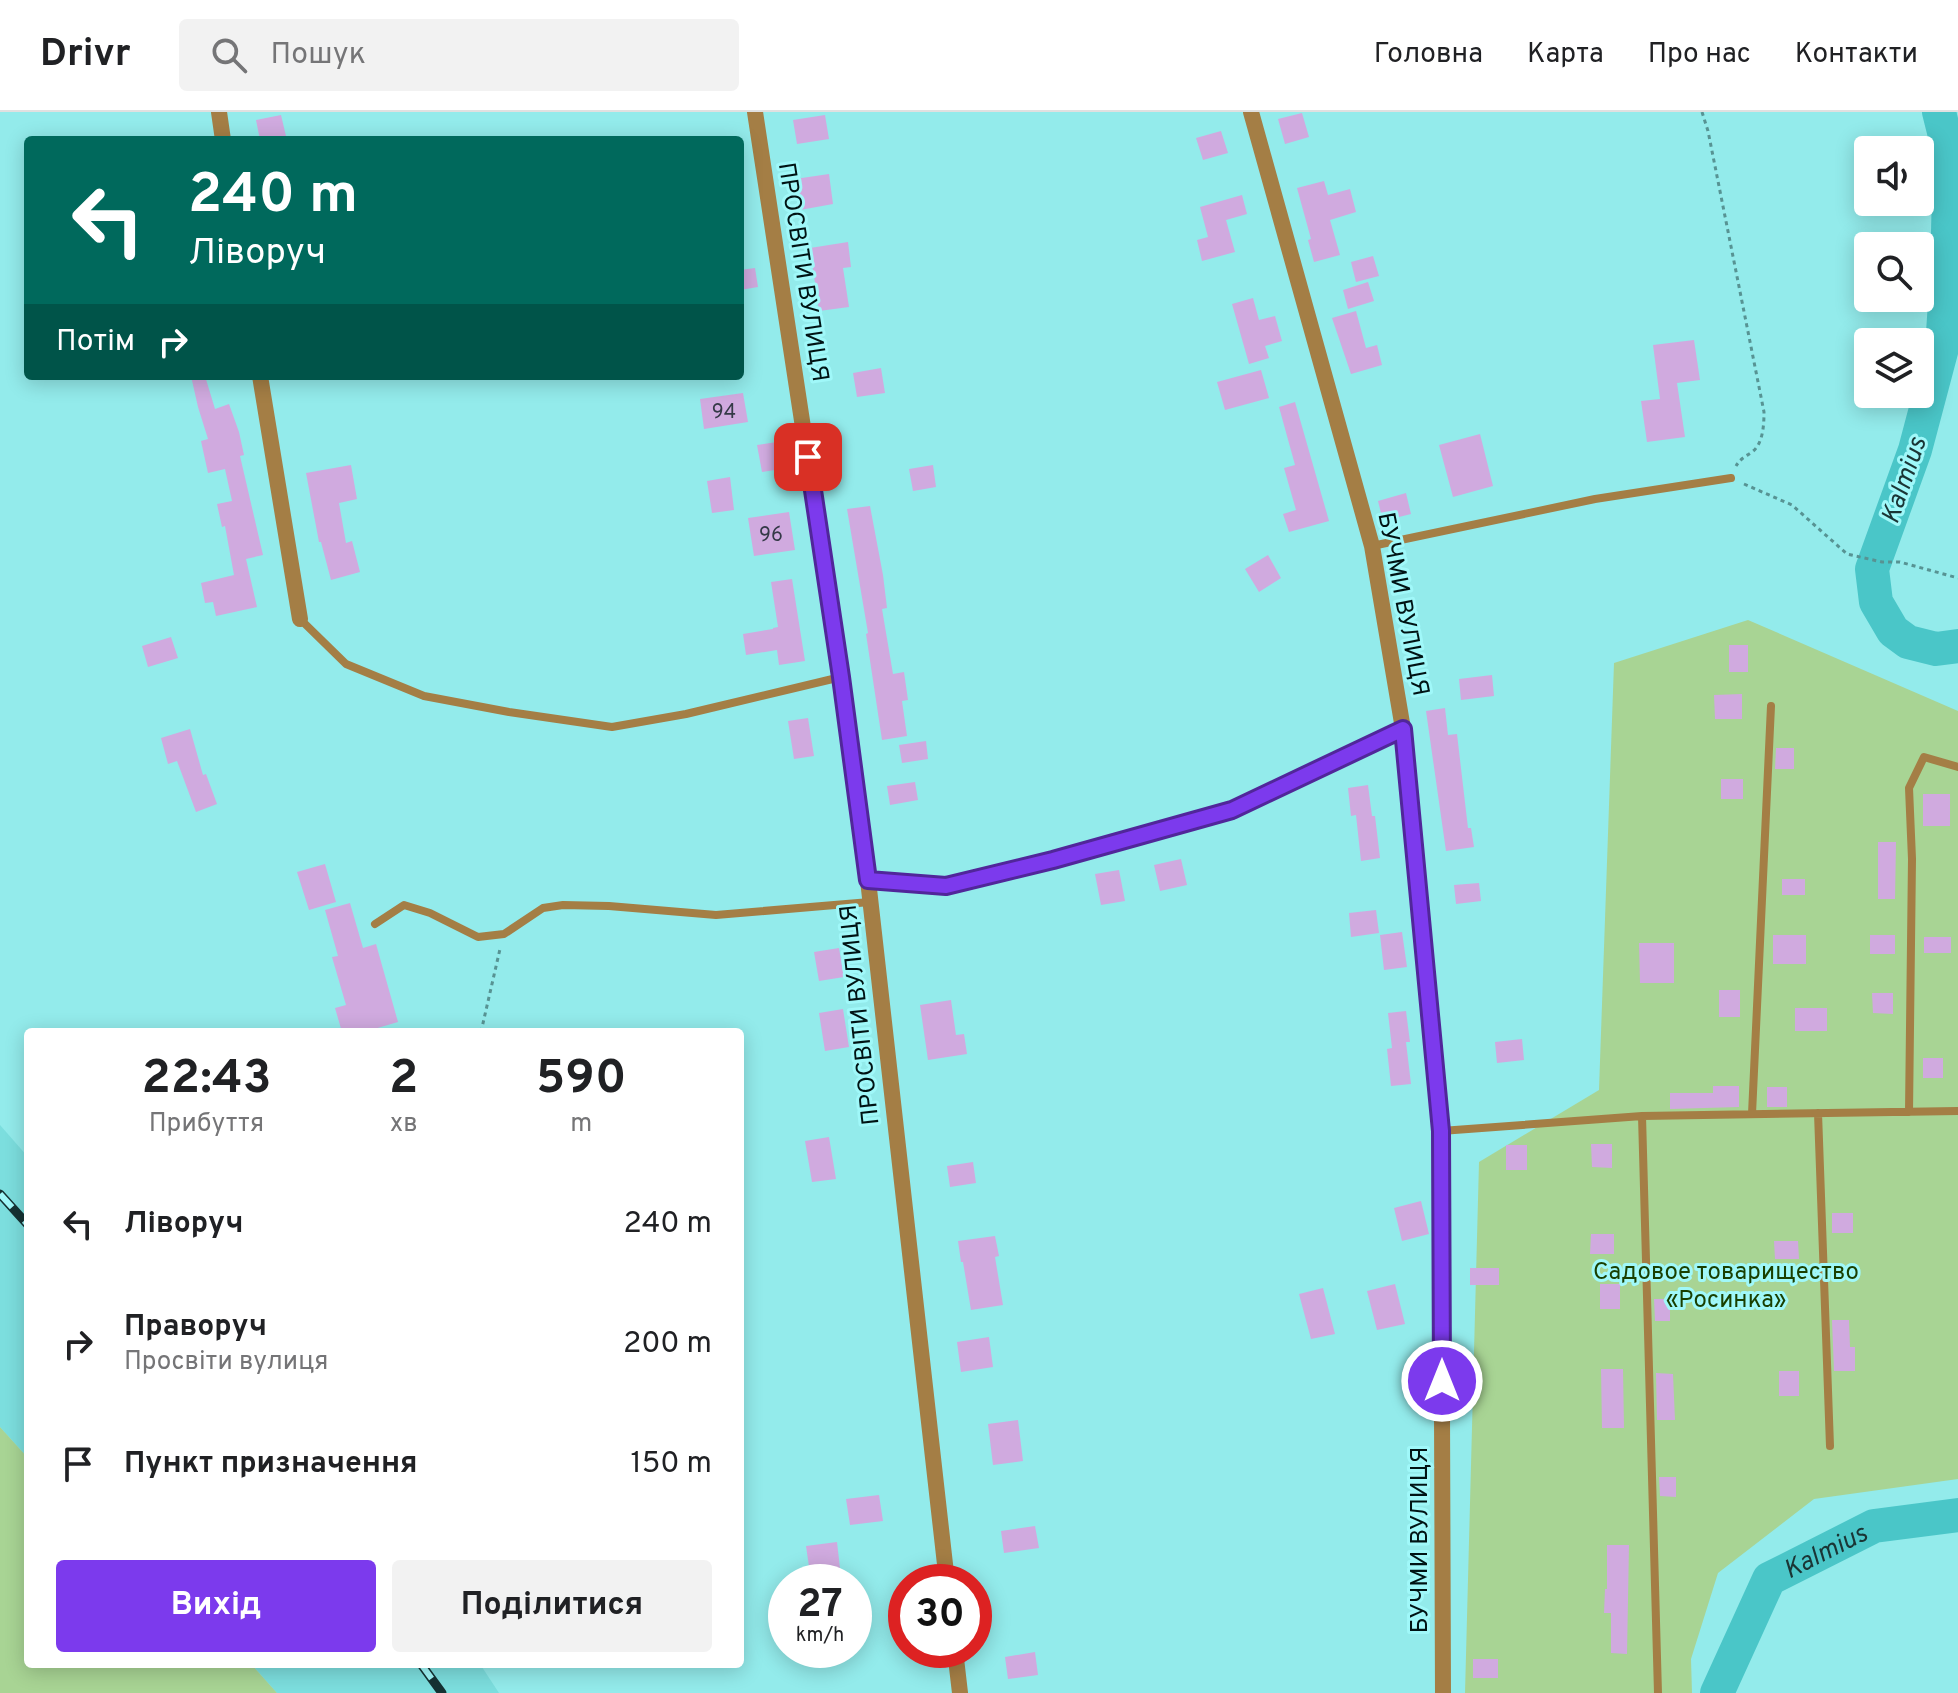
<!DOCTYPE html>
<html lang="uk">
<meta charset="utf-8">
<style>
body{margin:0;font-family:Overpass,sans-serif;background:#f2f2f2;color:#202124;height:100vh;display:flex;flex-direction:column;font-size:30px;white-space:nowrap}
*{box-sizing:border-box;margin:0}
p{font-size:26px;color:#757577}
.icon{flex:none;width:44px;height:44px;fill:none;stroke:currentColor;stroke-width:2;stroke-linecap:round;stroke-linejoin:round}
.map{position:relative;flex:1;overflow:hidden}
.drawer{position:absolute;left:24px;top:916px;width:720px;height:640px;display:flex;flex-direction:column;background:#fff;border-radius:8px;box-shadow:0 4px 20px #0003}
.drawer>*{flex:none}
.banner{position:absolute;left:24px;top:24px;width:720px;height:244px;border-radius:8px;box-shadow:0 4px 20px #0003;background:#00695c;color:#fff;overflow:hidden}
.fabs{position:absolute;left:1854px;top:24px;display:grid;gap:16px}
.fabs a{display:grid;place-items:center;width:80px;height:80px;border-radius:8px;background:#fff;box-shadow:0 4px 20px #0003;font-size:40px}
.speed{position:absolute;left:768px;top:1452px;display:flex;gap:16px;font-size:40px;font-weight:700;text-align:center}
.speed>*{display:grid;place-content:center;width:104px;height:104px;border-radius:50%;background:#fff;box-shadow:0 4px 20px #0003;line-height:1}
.speed small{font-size:20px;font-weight:400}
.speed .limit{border:12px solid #d22;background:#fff;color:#111}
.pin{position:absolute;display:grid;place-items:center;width:68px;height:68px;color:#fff;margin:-34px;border-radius:16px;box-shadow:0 4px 12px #0006}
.me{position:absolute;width:88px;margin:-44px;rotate:0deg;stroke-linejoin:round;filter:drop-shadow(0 0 6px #0008)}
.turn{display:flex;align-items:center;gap:28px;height:168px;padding:0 32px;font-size:36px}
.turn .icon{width:104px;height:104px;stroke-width:2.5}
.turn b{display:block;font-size:56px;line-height:68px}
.then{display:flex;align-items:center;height:76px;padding:0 32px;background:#0003;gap:16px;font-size:30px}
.eta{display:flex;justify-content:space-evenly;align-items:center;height:136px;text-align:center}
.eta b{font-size:48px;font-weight:700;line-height:56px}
.action{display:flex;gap:16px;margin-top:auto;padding:16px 32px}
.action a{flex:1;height:92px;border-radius:8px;background:#7c3aed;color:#fff;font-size:32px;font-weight:700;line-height:92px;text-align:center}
.action a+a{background:#f2f2f2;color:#202124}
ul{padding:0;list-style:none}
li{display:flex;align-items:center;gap:24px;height:120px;padding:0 32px}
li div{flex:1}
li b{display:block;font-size:30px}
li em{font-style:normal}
header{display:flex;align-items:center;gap:48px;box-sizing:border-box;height:112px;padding:0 40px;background:#fff;border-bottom:2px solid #e0e0e0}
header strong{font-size:38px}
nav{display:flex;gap:44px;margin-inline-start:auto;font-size:28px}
.search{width:560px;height:72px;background:#f2f2f2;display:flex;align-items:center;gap:20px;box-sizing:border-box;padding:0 28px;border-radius:8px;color:#757577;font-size:30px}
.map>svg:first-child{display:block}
.built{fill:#7cdede}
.green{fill:#a8d494}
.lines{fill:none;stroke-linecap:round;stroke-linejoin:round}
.river{stroke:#4ac6c8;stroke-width:34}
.building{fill:#d0aadf}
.path{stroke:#579393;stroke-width:3;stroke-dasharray:4 4;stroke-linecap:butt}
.service{stroke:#a47e45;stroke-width:8}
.minor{stroke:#a47e45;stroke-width:16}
.rail-casing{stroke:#153233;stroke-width:9}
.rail{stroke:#a0f8f9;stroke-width:6;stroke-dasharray:18;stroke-linecap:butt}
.route-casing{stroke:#51269a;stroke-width:20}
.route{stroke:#7c3aed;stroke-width:14}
.labels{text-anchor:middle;stroke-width:6;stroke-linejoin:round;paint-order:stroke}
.number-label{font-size:20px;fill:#343947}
.street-label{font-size:24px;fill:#001314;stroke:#a0f8f9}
.park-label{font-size:24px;fill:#193f00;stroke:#a0f8f9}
.water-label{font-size:26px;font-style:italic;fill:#1a3535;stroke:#a0f8f9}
</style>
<header>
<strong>Drivr</strong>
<div class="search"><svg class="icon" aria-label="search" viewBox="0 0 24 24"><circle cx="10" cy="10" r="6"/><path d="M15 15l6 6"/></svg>Пошук</div>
<nav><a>Головна</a><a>Карта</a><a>Про нас</a><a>Контакти</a></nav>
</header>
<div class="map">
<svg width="1958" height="1581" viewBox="0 0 1958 1581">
<rect width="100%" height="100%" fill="#93ebeb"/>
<path class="built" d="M0,1013L28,1045V1346L0,1315Z
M251,1552H480L499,1581H277Z"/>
<path class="green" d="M1748,508L1958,599V1367L1814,1387L1718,1461L1691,1547L1692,1581H1465L1479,1050L1599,978L1614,551Z
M0,1315L28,1346V1552H251L277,1581H0Z"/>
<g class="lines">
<g class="river">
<path d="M1939,0L1947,32L1949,80L1947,160L1942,236L1915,338L1872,457L1876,490L1893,519L1908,530L1936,537L1958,534"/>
<path id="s1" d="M1717,1581L1769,1467L1874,1414L1958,1403"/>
</g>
</g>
<path class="building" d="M1302,1L1309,25L1285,32L1278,7Z
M281,3L286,24L260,28L256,8Z
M825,3L829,27L797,32L793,8Z
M1221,19L1228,41L1203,48L1196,26Z
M829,62L833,92L800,98L795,67Z
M1324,69L1328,83L1350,77L1356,100L1330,108L1340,143L1314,150L1308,128L1311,127L1297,76Z
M1242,83L1247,102L1226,108L1235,140L1202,149L1197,128L1208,125L1200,95Z
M848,130L851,155L843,156L849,195L819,199L810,136Z
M1373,144L1379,164L1356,170L1351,150Z
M755,156L758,175L740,178V158Z
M1368,170L1374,189L1348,197L1343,178Z
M1253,186L1259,208L1275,204L1282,229L1265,234L1269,246L1249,252L1232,192Z
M1356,199L1366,236L1377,233L1382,253L1351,262L1332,206Z
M1694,228L1700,268L1677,271L1685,325L1647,330L1641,289L1660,287L1653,233Z
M881,256L885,281L857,285L853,261Z
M1261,258L1269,286L1225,298L1217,270Z
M191,264H205L215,297L229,292L239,320L244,343L240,344L263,443L246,447L257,495L216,504L213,490L205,491L201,471L234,463L225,414L222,415L217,392L232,389L225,357L208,361L201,329L208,327L198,295Z
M743,281L748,310L704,317L700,287Z
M1295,290L1329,409L1289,420L1283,402L1296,398L1284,356L1295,353L1279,295Z
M1480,322L1493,374L1453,385L1439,333Z
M784,329L788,356L762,360L757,333Z
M351,353L357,387L339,391L346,431L352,429L360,460L331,468L321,430H319L306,361Z
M933,353L936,375L913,379L909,357Z
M730,365L734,398L712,401L707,369Z
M1406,381L1411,402L1383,409L1378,389Z
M870,394L883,463L887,496L882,497L893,562L904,560L908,588L902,589L907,624L882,628L866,522L868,521L847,397Z
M789,400L795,438L754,444L748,406Z
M1268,443L1281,466L1259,480L1245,457Z
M792,467L805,549L779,553L777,538L746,543L743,522L773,517V516L778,515L771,470Z
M171,525L178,546L148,555L142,534Z
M1729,533H1748V560H1729Z
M1492,563L1494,584L1461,588L1459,567Z
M1742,582V607H1715L1714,583Z
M1445,596L1448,623L1457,622L1468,716H1471L1474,735L1446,739L1426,599Z
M808,606L814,644L794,647L788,609Z
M190,617L203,663L206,662L217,692L196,700L177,649L168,652L161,626Z
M926,629L928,647L902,651L899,633Z
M1776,636H1794V657H1775Z
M1721,667H1743V687H1721Z
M915,670L918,688L890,693L887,674Z
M1368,673L1372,704H1375L1380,746L1361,749L1356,703L1351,704L1348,676Z
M1923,682H1950V714H1923Z
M1878,730H1896L1895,787H1878Z
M1181,747L1187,773L1160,779L1154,753Z
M325,752L336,790L309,798L297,760Z
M1119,758L1125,789L1101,793L1095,762Z
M1782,767H1805V783H1782Z
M1479,771L1481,789L1456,792L1454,773Z
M350,791L363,836L376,832L398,910L364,920H342L335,896L346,893L332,845L338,844L325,798Z
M1376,798L1379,821L1351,825L1349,801Z
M1402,820L1407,855L1384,858L1380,823Z
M1773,823H1806V852H1773Z
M1870,823H1895V842H1870Z
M1924,825H1951V841H1924Z
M1639,831H1674V871H1640Z
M839,836L844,865L819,869L814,840Z
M1719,878H1740V905H1719Z
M1872,881H1893V902L1873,901Z
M951,888L956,923L964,922L967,942L928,948L920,893Z
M1795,896H1827V919H1795Z
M843,897L849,935L825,939L819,901Z
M1406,899L1410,930H1406L1411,972L1391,974L1387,937L1392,936L1388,901Z
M1522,927L1524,948L1497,951L1495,930Z
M1923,946H1943V966H1923Z
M1713,974H1739V995L1670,997V981H1713Z
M1767,975H1787V995H1767Z
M829,1025L836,1067L812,1070L805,1029Z
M1591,1032H1612V1056L1592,1055Z
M1506,1033H1527V1058H1506Z
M973,1050L976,1071L950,1075L947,1054Z
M1421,1089L1429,1122L1402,1129L1394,1096Z
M1832,1101H1853V1121H1832Z
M1591,1122H1614V1142H1590Z
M995,1124L999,1144L995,1145L1003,1193L971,1198L963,1150H961L958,1129Z
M1774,1129H1798L1799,1147H1775Z
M1470,1156H1499V1173H1470Z
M1395,1172L1405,1212L1377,1218L1367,1179Z
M1600,1172H1620V1197H1600Z
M1323,1176L1335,1222L1311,1227L1299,1182Z
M1654,1187H1670V1209H1655Z
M1832,1208H1849L1850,1235H1855V1259H1834Z
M989,1225L993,1255L961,1260L957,1230Z
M1601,1257H1623L1624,1316H1602Z
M1779,1259H1799V1284H1779Z
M1656,1261L1673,1262L1675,1308H1657Z
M1018,1308L1023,1349L993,1353L988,1312Z
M1659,1365H1676V1385L1660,1384Z
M879,1383L883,1409L850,1413L846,1387Z
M1035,1414L1039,1436L1004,1441L1001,1419Z
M837,1430L841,1465L811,1468L806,1434Z
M1607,1433H1629L1627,1542L1611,1541V1501H1604L1605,1477H1607Z
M1035,1540L1038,1563L1008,1567L1005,1545Z
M1473,1547H1498V1566H1473Z"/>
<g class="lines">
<path class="path" d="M1702,0L1708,19L1764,300C1764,313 1763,332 1752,340C1745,345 1741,346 1736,354
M1744,372L1792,393L1847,442L1882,450H1900L1958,466
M481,920L500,837"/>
<path class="service" d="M1372,434L1595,387L1731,366
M300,507L346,552L424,584L509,600L612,615L686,602L841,565
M868,768L946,774L1053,748L1232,698L1403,617
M375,812L404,793L430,801L478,825L504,822L543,796L563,793L609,794L716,803L870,790
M1909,1000L1912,747L1909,676L1924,645L1958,655
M1818,1001L1830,1334
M1752,1002L1771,594
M1642,1004L1658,1581
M1441,1019L1642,1004L1958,999"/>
<path class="minor" d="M219,0L223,28
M755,0L841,565L868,768L947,1470
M1251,0L1372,434L1403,617L1441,1019L1443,1581
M260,264L300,507
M955,1538L960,1581"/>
<defs>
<path id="rail" d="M0,1082L28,1113
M421,1552L442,1581"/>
</defs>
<use href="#rail" class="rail-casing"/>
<use href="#rail" class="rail"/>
</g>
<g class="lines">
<defs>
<path id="route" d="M808,345L841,565L868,768L946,774L1053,748L1232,698L1403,617L1441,1019L1442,1269"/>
</defs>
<use href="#route" class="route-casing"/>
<use href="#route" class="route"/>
</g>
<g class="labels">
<g class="number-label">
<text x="724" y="306">94</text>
<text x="771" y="429">96</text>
</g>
<g class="street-label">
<text transform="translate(804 160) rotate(81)" y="8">ПРОСВІТИ ВУЛИЦЯ</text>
<text transform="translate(1404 492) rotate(79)" y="8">БУЧМИ ВУЛИЦЯ</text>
<text transform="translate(859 903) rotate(-96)" y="8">ПРОСВІТИ ВУЛИЦЯ</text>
<text transform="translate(1419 1428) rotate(-90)" y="8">БУЧМИ ВУЛИЦЯ</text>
</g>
<g class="park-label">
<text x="1726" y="1167">Садовое товарищество<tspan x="1726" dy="28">«Росинка»</tspan></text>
</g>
<g class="water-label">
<text transform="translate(1903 368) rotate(-71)" y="9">Kalmius</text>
<text dy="9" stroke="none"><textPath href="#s1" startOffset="188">Kalmius</textPath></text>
</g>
</g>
</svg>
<div class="fabs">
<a><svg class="icon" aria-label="sound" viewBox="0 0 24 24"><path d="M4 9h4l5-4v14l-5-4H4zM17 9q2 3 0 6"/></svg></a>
<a><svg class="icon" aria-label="search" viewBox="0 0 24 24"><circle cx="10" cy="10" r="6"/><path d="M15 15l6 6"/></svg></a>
<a><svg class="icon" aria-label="layers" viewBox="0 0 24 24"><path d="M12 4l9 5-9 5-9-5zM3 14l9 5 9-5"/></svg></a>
</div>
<div class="speed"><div>27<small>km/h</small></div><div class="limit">30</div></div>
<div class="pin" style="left:808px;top:345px;background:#d93025"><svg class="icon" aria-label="arrive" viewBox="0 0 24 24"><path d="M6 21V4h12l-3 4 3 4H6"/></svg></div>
<svg class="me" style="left:1442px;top:1269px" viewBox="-20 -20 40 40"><circle r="17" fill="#7c3aed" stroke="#fff" stroke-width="3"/><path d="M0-11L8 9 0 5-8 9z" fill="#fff"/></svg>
<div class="banner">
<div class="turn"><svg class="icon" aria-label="left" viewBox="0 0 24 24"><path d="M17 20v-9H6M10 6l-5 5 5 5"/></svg><div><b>240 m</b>Ліворуч</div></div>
<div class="then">Потім<svg class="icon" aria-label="right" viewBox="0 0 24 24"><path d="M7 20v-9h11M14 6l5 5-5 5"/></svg></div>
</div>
<section class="drawer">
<div class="eta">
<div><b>22:43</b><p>Прибуття</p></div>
<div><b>2</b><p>хв</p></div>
<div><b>590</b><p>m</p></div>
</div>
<ul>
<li><svg class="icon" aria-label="left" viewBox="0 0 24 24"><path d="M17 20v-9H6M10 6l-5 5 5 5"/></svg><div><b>Ліворуч</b></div><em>240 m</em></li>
<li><svg class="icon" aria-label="right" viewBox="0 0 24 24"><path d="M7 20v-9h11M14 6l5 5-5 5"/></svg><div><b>Праворуч</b><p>Просвіти вулиця</p></div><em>200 m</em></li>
<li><svg class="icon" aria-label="arrive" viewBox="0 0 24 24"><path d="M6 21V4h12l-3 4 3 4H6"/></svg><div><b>Пункт призначення</b></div><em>150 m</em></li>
</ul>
<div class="action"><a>Вихід</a><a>Поділитися</a></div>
</section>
</div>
